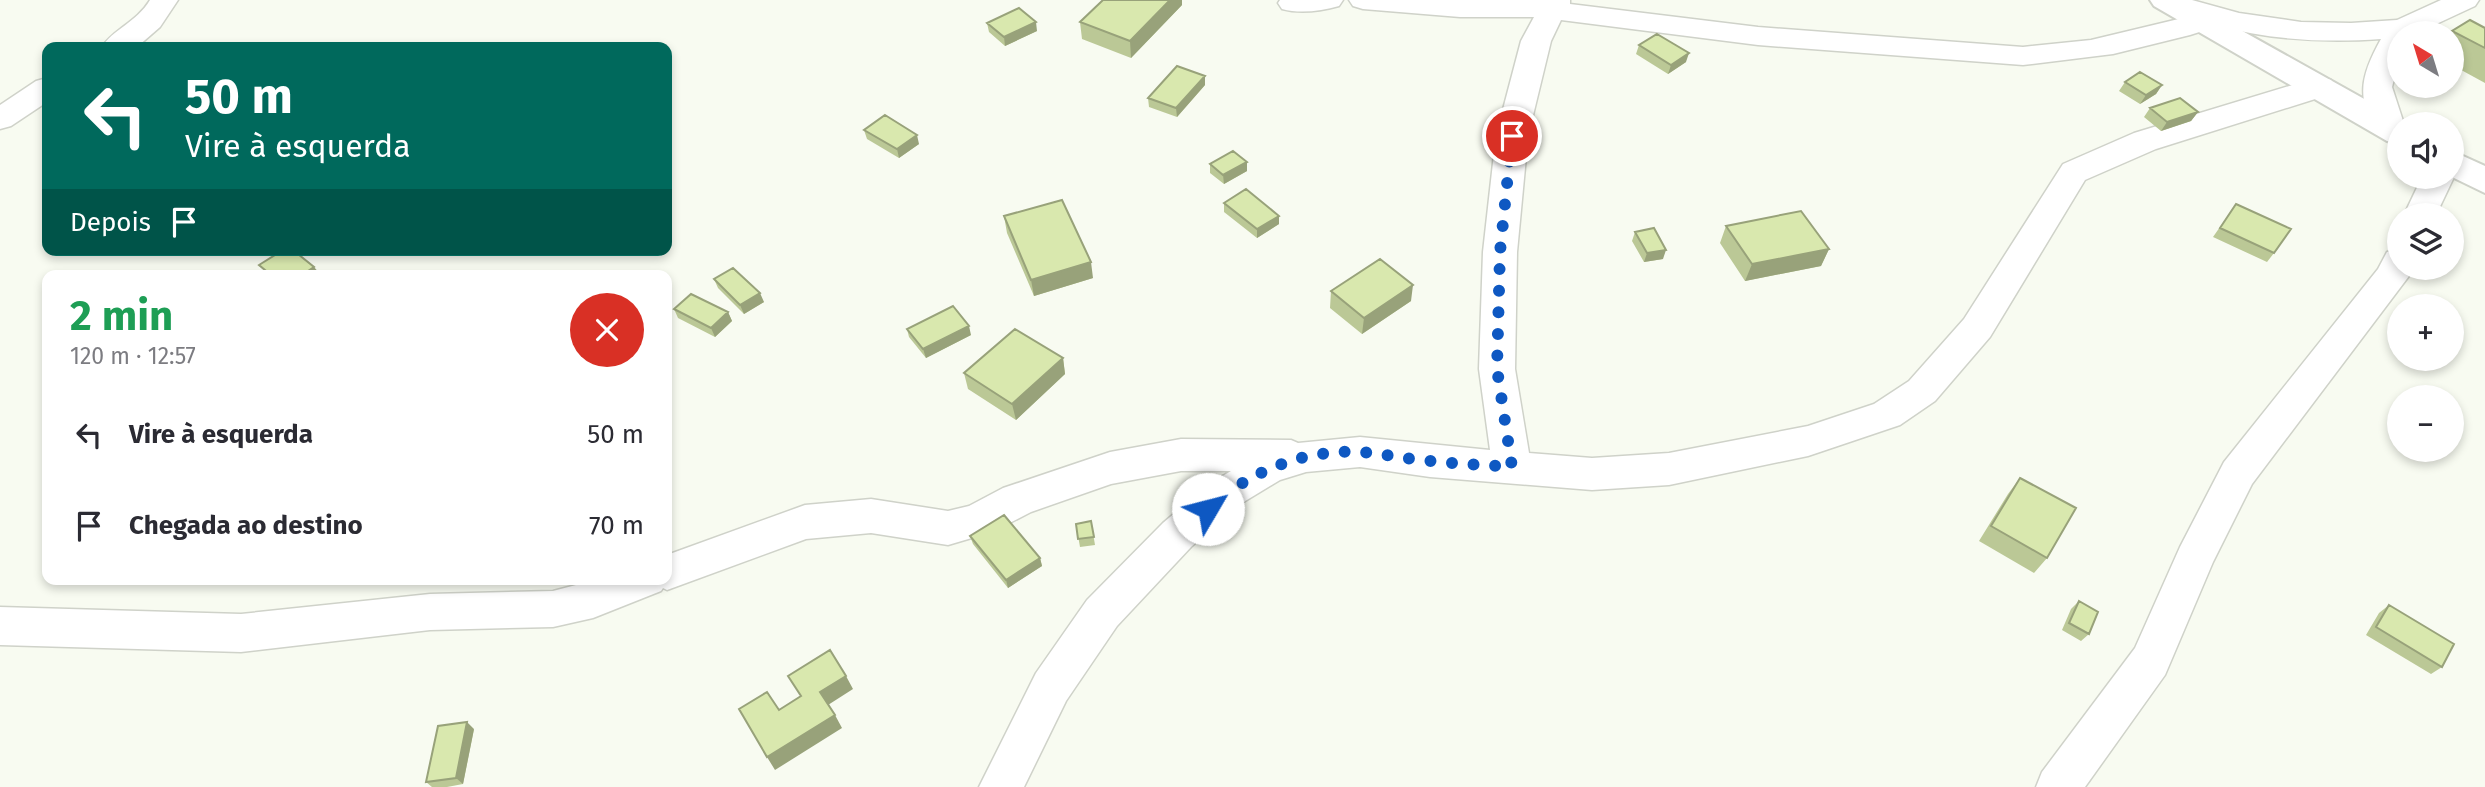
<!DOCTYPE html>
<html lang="pt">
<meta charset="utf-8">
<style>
body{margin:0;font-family:"Fira Sans",sans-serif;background:#f2f2f3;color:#2b2b33;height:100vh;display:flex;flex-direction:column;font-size:26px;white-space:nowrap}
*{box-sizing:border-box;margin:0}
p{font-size:23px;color:#7c7c81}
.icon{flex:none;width:38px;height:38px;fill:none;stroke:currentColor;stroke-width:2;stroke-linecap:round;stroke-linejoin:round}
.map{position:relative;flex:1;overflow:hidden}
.details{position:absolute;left:42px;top:270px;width:630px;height:315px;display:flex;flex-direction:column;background:#fff;border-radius:14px;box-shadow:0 4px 10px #0003}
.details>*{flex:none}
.guide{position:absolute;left:42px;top:42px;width:630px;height:214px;border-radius:14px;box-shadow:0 4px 10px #0003;background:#00695c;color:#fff;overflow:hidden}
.needle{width:46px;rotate:322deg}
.tools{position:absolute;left:2387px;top:21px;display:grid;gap:14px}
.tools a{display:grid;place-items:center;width:77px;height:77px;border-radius:50%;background:#fff;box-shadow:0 4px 10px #0003;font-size:35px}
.pin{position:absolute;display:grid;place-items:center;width:60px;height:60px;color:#fff;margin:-30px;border:4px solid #fff;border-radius:50%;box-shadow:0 2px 7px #0007}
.me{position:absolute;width:77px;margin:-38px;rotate:53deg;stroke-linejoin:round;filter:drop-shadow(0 0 5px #0008)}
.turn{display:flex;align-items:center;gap:24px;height:147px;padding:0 28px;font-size:32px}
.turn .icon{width:91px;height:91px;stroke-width:2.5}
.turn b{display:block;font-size:49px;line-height:60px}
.then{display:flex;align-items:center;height:66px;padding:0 28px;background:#0003;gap:14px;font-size:26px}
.round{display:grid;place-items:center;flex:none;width:74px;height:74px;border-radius:37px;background:#f2f2f3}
.summary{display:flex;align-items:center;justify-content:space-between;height:119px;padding:0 28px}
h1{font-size:42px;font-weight:700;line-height:52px;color:#1e9e55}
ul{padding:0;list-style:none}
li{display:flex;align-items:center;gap:21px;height:91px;padding:0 28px}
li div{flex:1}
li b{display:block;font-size:26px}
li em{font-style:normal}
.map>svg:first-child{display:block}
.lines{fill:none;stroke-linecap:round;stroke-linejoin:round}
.street-casing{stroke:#cfd2c9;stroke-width:3}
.secondary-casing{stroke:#cfd2c9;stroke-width:4}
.street{fill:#fff;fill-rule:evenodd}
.secondary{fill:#fff;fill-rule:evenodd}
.wall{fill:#bbc896}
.shaded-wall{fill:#98a27a}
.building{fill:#d9e8ae;stroke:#98a27a;stroke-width:2}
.route{stroke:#0e58c2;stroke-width:12;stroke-dasharray:0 21.6}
</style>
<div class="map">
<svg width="2485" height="787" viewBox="0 0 2485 787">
<rect width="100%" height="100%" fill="#f8fbf1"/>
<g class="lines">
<defs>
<path id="street" d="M150,0H178L160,27L137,47H102C112,30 137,22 150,0Z
M1280,0H1343L1339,6C1321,11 1300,14 1282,9L1278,3Z
M1349,0H1570V4L1758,27L2023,47L2091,40L2187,17L2171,12L2167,6L2171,0H2192L2239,13L2301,22L2351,23L2397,20L2441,0H2479L2475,6L2417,33H2399V60L2392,87L2404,124H2399V135L2389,137L2378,134C2355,98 2361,75 2381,39C2325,43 2269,40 2215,25L2212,28L2190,35L2113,54L2023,65L1758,45L1561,20L1551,41L1528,136L1517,252L1515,369L1529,453L1592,458L1669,453L1808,426L1874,404L1909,381L1964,319L2063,164L2134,133L2309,80L2320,77L2331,80L2335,87L2331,94L2156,149L2085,180L1990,337L1935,401L1900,425L1808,456L1669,485L1592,490L1430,477L1360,467L1306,472L1280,480L1237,506L1191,547L1117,626L1066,701L1024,787H979L1036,673L1087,600L1163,523L1209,484L1231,471H1181L1111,484L1031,512L992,532L948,545L871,533L806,539L667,590L663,588L661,591L593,618L553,627L430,630L241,652L0,645V607L241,614L430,594L553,591L599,579H667V555L805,505L871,499L948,511L969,506L1003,488L1110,452L1181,439L1291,440L1298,443L1360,437L1490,450L1479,369L1483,252L1496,136L1521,41L1534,17H1460L1363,9L1353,6Z
M47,78V102L11,126L0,129V105L36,81Z
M2452,173L2454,177L2436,215H2404L2422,177H2452Z
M2399,249V268H2413L2409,276L2252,484L2213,562L2165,675L2085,787H2036L2042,772L2135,648L2180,547L2224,462L2378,269L2387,252Z"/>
<path id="secondary" d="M2150,0H2187L2409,124H2399V144L2387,141L2154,6Z
M2452,151L2485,166V193L2452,177Z"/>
</defs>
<use href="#street" class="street-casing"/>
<use href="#secondary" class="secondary-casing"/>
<use href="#street" class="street"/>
<use href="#secondary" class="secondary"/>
</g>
<path class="wall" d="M1182,5L1131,58L1082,39L1080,22Z
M987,23L1037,31L1005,46L989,32Z
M2485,28V83L2452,65V33H2451L2452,31Z
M1639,45L1686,62L1668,74L1636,54Z
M2125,82L2162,85L2156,94L2140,104L2119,91Z
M1205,85L1177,117L1149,107L1148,98Z
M2150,108L2198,112L2191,121L2161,131L2144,117Z
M864,130L919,144L899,158L867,139Z
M1247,162V171L1224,184L1210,173V164Z
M1224,203L1279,224L1257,238L1224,212Z
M2236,204L2274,253L2267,262L2213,237Z
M1004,216L1093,278L1034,296L1007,233Z
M1726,226L1829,249L1821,266L1745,281L1720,243Z
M1635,232L1663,259L1644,262L1632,241Z
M714,279L764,302L744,314L718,288Z
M1331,291L1411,301L1362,334L1330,308Z
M674,309L728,312L732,321L715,337L678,318Z
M907,329L971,335L926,358L909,337Z
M1063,358L1065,374L1016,420L968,389L964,373Z
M2020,478L2047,558L2034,573L1979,541L2008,494Z
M1091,521L1095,545L1080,547L1076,524Z
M970,536L1040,558L1042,566L1008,588L973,544Z
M2079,601L2089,634L2081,641L2062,630L2071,609Z
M2389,605L2442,667L2431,674L2366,635L2379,613Z
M474,729L463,784L447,787H432L426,782Z"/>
<path class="shaded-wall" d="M1170,0H1182V5L1131,58L1130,41Z
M1036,22L1037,31L1005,46L1004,37Z
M1689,53L1686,62L1668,74L1671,65Z
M1205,76V85L1177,117L1176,108Z
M2162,85L2156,94L2140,104L2146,95Z
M2198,112L2191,121L2161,131L2167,122Z
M917,135L919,144L899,158L897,149Z
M1247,162V171L1224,184L1223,175Z
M1279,216V224L1257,238V229Z
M1829,249L1821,266L1745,281L1752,264Z
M1666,250L1663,259L1644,262L1647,253Z
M1091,262L1093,278L1034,296L1031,280Z
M314,267L321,275H302Z
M1413,285L1411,301L1362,334L1364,318Z
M760,293L764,302L744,314L740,305Z
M728,312L732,321L715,337L711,328Z
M969,326L971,335L926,358L923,349Z
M1063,358L1065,374L1016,420L1012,404Z
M1040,558L1042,566L1008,588L1006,580Z
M846,676L853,689L828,705L820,692Z
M835,715L842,728L775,770L767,757Z
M467,722L474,729L463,784L456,778Z"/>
<path class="building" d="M1103,0H1170L1130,41L1080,22Z
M1019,8L1036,22L1004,37L987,23Z
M2470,20L2485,28V48L2452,31Z
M1657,34L1689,53L1671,65L1639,45Z
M1177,66L1205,76L1176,108L1148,98Z
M2140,72L2162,85L2146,95L2125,82Z
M2180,98L2198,112L2167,122L2150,108Z
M885,115L917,135L897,149L864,130Z
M1233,151L1247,162L1223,175L1210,164Z
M1246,189L1279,216L1257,229L1224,203Z
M1062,200L1091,262L1031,280L1004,216Z
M2236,204L2291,229L2274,253L2220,228Z
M1801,211L1829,249L1752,264L1726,226Z
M1654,228L1666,250L1647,253L1635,232Z
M283,250H293L314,267L302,275H271L259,265Z
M1380,259L1413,285L1364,318L1331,291Z
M733,268L760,293L740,305L714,279Z
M691,294L728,312L711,328L674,309Z
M953,306L969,326L923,349L907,329Z
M1015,329L1063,358L1012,404L964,373Z
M2020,478L2076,508L2047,558L1991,526Z
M1004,515L1040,558L1006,580L970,536Z
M1091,521L1094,537L1078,539L1076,524Z
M2079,601L2098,612L2089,634L2069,623Z
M2389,605L2454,644L2442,667L2376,627Z
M830,650L846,676L820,692L835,715L767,757L739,709L767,692L779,710L801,696L788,676Z
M467,722L456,778L426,782L438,726Z"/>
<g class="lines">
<path class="route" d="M1208,509C1250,471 1304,449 1361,452C1384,454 1407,459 1431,461C1458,464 1485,465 1512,467L1497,369L1500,252L1512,136"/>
</g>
</svg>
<div class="tools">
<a><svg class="needle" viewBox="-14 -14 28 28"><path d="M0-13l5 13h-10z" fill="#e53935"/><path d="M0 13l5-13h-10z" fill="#7c7c81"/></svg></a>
<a><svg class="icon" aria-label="sound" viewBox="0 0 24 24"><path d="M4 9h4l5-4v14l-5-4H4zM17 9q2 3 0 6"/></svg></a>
<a><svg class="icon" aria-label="layers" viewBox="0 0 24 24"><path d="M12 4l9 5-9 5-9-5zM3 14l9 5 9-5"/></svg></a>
<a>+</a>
<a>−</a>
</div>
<div class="pin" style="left:1512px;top:136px;background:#d93025"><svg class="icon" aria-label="arrive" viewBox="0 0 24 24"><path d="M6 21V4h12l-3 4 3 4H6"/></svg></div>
<svg class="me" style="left:1208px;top:509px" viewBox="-20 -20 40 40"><circle r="19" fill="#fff"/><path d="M0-13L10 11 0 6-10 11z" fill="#0e58c2"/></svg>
<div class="guide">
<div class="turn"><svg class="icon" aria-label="left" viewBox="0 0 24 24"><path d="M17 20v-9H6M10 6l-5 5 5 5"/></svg><div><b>50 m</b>Vire à esquerda</div></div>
<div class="then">Depois<svg class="icon" aria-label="arrive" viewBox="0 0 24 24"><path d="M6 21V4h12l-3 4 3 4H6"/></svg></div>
</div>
<section class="details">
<div class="summary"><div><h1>2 min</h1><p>120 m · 12:57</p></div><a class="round" style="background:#d93025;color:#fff"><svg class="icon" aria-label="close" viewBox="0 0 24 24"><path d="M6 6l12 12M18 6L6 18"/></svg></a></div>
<ul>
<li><svg class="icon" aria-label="left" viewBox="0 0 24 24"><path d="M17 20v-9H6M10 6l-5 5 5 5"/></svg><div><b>Vire à esquerda</b></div><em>50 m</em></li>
<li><svg class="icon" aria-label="arrive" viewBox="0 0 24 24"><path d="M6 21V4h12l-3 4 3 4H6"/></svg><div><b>Chegada ao destino</b></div><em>70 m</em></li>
</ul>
</section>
</div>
